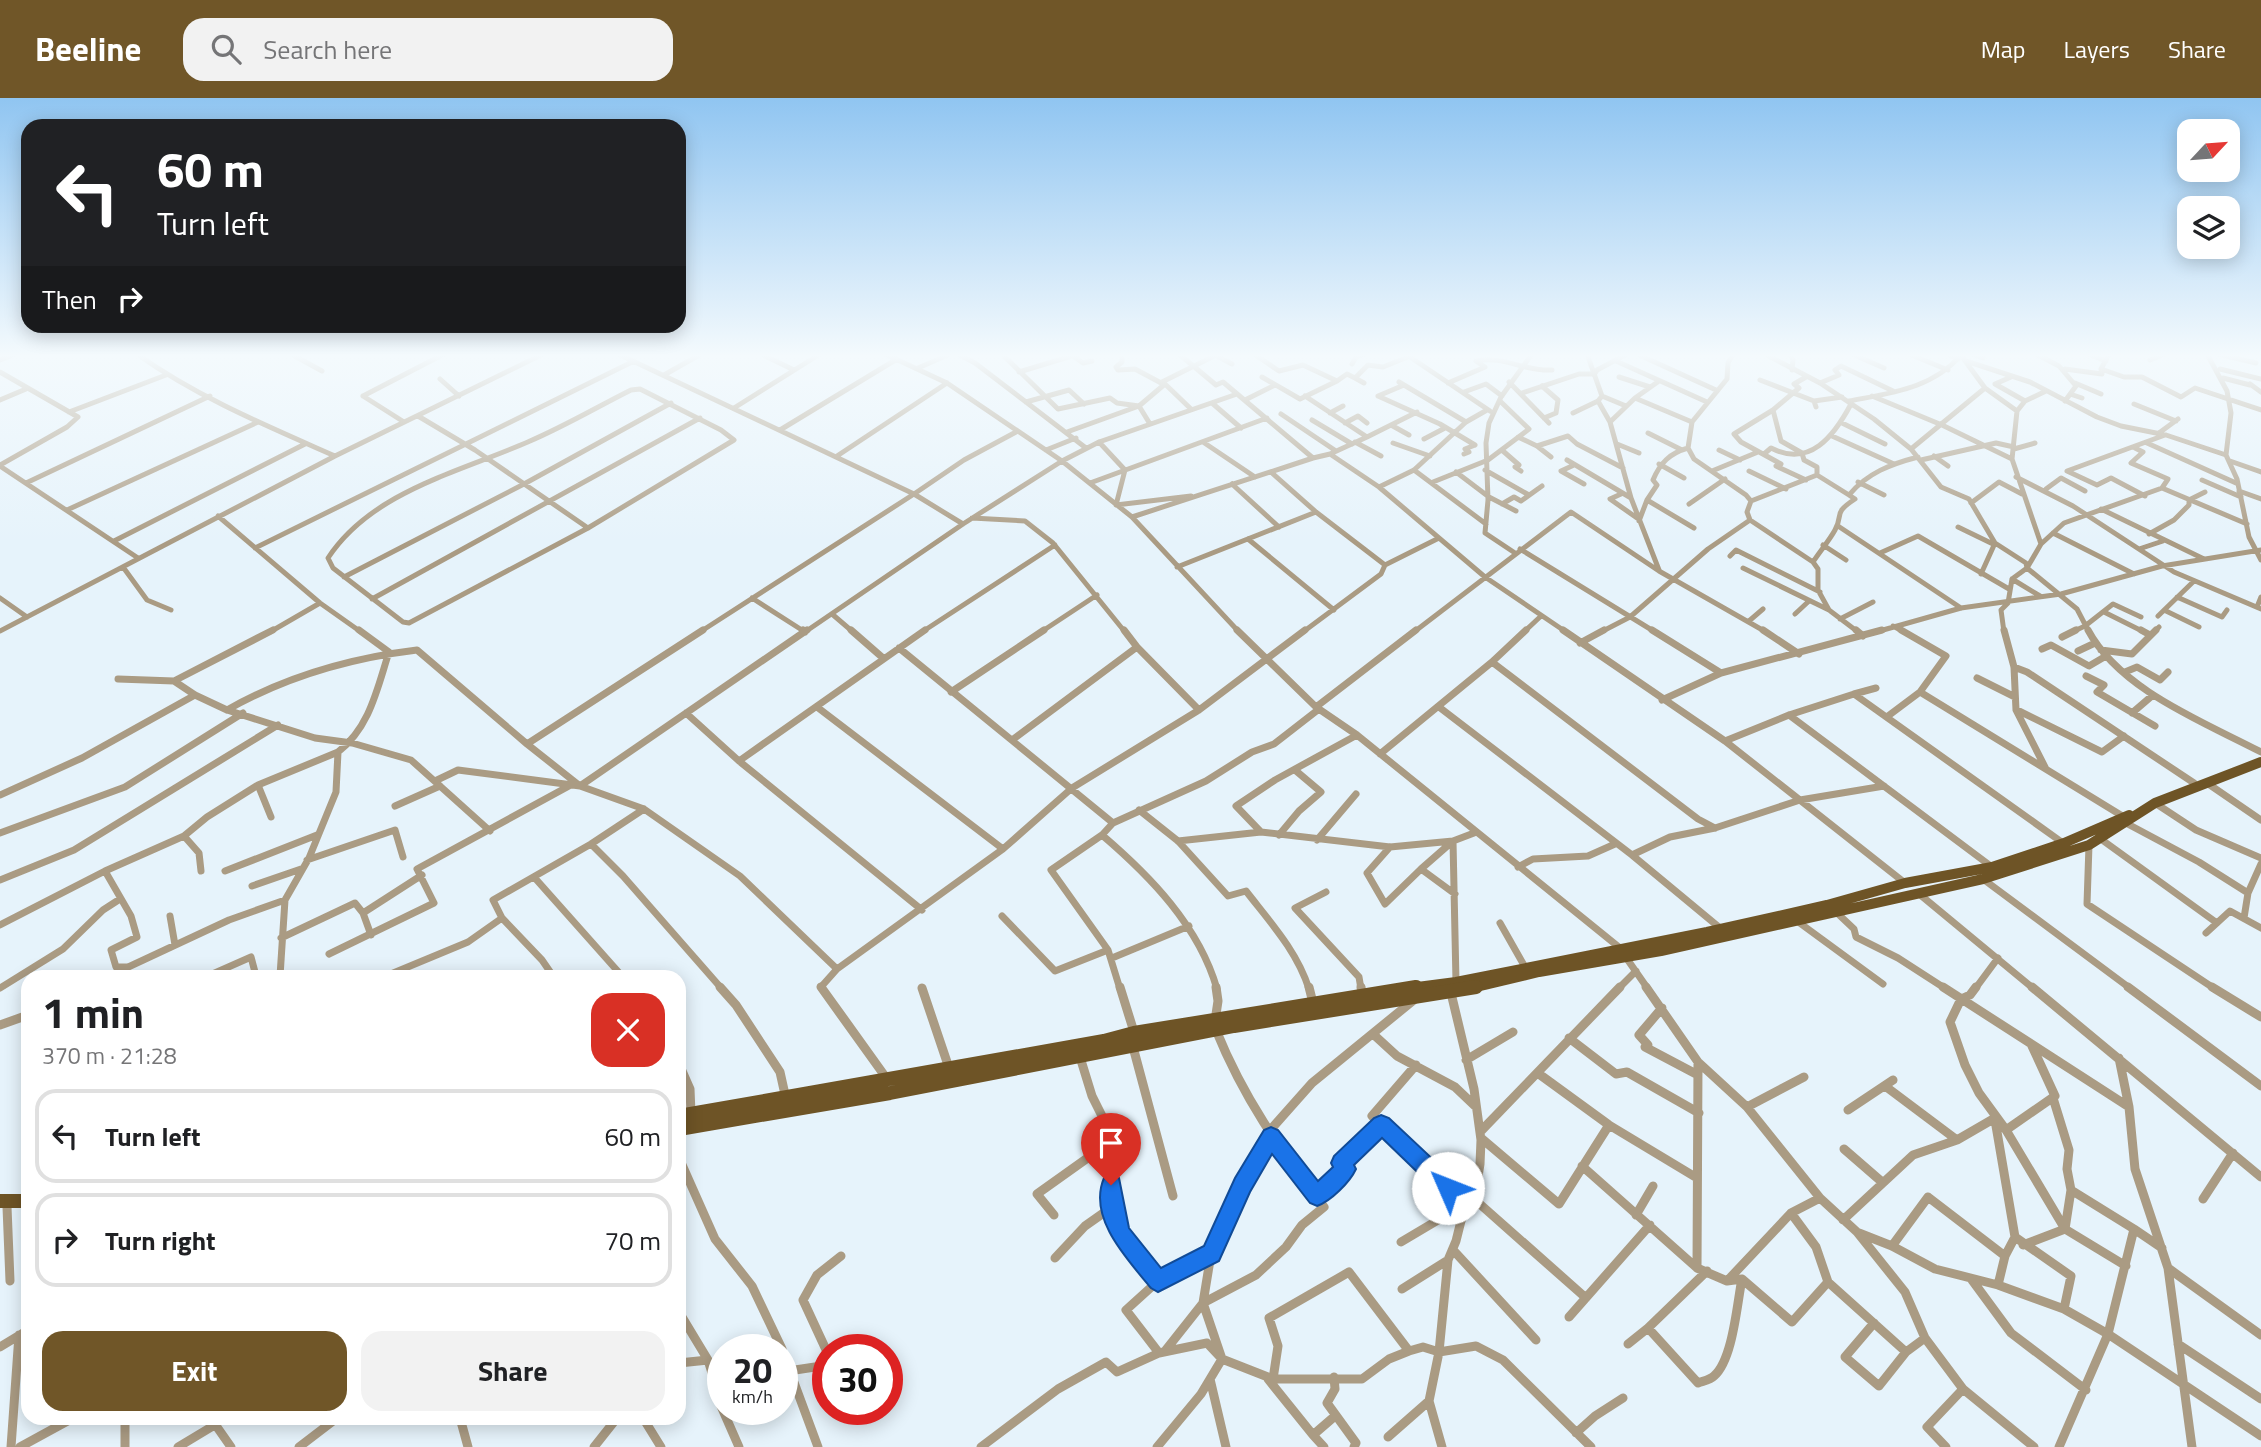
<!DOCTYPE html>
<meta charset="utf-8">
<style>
body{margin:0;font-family:"Titillium Web",sans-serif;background:#f2f2f2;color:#202124;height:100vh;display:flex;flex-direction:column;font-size:26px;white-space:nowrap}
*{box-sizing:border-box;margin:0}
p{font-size:23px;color:#757577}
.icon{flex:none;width:38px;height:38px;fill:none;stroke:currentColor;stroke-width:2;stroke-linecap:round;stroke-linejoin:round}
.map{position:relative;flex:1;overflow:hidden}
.sheet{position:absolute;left:21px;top:872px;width:665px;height:455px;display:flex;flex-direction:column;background:#fff;border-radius:21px;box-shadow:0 4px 18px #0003}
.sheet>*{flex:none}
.banner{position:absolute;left:21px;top:21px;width:665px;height:214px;border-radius:21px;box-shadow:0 4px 18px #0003;background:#202124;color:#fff;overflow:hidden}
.needle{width:46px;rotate:64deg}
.buttons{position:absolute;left:2177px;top:21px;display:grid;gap:14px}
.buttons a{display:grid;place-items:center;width:63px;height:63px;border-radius:14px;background:#fff;box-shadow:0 4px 18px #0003;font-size:35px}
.speed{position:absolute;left:707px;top:1236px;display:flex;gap:14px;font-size:35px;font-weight:700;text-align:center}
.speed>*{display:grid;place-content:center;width:91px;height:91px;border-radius:50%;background:#fff;box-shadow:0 4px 18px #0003;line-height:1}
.speed small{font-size:18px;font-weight:400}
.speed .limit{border:10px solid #d22;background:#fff;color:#111}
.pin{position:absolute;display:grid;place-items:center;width:60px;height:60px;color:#fff;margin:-72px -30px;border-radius:50% 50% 50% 0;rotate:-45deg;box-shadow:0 0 7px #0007}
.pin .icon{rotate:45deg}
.me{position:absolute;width:77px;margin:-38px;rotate:314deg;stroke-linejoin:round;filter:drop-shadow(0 0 5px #0008)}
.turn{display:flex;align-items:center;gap:24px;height:147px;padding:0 21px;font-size:32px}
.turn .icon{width:91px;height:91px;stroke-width:2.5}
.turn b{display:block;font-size:49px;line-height:60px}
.then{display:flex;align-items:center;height:66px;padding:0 21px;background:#0003;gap:14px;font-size:26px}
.round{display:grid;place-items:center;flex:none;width:74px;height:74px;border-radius:21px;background:#f2f2f2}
.headline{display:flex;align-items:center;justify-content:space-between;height:119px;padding:0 21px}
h1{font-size:42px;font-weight:700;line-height:52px}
.action{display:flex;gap:14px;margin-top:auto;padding:14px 21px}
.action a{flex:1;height:80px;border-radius:21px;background:#705628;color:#fff;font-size:28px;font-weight:700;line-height:80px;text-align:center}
.action a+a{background:#f2f2f2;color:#202124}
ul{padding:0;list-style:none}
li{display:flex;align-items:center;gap:21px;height:94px;margin:0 14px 10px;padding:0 7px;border:4px solid #e0e0e0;border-radius:21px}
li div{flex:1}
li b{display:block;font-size:26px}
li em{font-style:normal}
header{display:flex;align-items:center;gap:42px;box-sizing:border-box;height:98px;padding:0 35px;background:#705628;color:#fff}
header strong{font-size:33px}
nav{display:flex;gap:38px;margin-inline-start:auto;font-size:24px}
.search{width:490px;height:63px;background:#f2f2f2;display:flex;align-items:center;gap:18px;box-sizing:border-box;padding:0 24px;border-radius:21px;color:#757577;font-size:26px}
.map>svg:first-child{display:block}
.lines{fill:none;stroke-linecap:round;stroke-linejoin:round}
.minor-far2{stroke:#aa9b83;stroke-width:5}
.minor-far1{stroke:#aa9b83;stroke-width:7}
.minor{stroke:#aa9b83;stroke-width:9}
.primary-far1{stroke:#6e5426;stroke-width:10}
.primary{stroke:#6e5426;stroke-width:14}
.route{fill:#1a73e8;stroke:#114b97;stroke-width:2}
</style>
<header>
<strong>Beeline</strong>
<div class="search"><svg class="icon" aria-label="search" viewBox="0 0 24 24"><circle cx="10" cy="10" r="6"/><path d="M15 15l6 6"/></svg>Search here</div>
<nav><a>Map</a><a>Layers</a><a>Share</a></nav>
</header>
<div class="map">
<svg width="2261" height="1349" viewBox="0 0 2261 1349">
<rect width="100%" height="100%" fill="#e6f3fb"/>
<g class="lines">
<path class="minor-far2" d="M137,256C197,299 267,328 335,358
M291,256L322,273
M618,256L914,396L700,534
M761,256L794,272
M885,256L947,285L1062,363L1132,419L1239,534
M958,256L975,265L1086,350
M1002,256L1058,311L1110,300L1117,305L1139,308L1150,326
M1179,256L1216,287L1223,284L1313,360L1330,356
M1254,256L1279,273L1303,267L1337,283L1347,276L1355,280L1368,267L1383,269L1415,256
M1587,256L1602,298L1598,303L1610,324L1631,400L1659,472
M1637,256L1716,292
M1765,256L1820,285L1874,321L1911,351L1941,389L1969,401L1995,445L2026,465L2027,470L2077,511L2089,534
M1790,256L1793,262L1792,272
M1852,256L1884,270
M1909,256L1948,272
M1947,256L1958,261
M1960,256L1985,290L2017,313L2012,361L2041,446L2027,470L2012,481L2008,505L2001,512L2004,534
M1972,256L1983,260
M2036,256L2059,268L2076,288L2065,303
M2088,256L2106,263
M2207,256L2227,293L2231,315L2226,357L2237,381L2249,439L2261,462
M2218,256L2256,265
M1073,258L1083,265L1092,263
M1122,258V264L1116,269L1118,272L1135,271L1163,286
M1217,258L1232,266
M1410,259L1490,313
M0,262L15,256
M2150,262L2165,256
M1616,263L1707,304
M1966,263L2030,284L2097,319L2121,328L2166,337L2226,357
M1352,266L1356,259L1365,256
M918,270L950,256
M2065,271L2102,276L2101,271L2109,256
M2101,271L2124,279H2142L2181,299L2195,290L2261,312
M2220,271L2261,281
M0,274L78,319L67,329L0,367
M1019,274L1078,256
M664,277L701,256
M1594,277L1597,272L1627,256
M1262,279L1300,301L1337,283
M1619,279L1650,289
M1806,279L1794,286L1799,290L1773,312L1734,336L1741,344L1781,366L1776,368L1806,382
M2011,279L1995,286L2025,303
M1355,280L1364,285
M2223,280L2250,287
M440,281L459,298
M1760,282L1814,303
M1399,284L1466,324
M1509,284L1549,325
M1448,285L1485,269L1476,263C1503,257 1525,274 1552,272
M1820,285L1839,277L1835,272L1841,268L1893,293
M2075,285L2101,296
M1165,286L1191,311
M2250,286L2261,294
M1542,288L1558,302L1556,315L1544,320
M640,291L721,332L734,342L588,430L409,525L403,524L333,470L328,460C372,393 460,374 530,343C565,328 597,309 631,292Z
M1464,294L1486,286L1502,298
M1522,295L1579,276H1594
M2070,296L2082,300
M363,298L444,256
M363,298L404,324
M1305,298L1367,339L1330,356L1379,389L1485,479L1566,534
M1378,298L1440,326L1475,347
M1378,298L1404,287
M1602,298L1626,308
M1872,298L1942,327L2012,361
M1635,300L1692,324
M0,302L26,291
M1245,302L1275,287
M1849,303C1890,295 1932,291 1961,257
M1026,304L1069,292L1084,306
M1212,305L1241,330
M2134,306L2176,323
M1816,309L1814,303L1842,299
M734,310L820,256
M1773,312L1781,343L1802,355L1804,362L1817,369V377L1849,397
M2017,313L2025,303L2046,293
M69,314L166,277
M1330,315L1343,308
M1573,315L1598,303
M1281,316L1336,353
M418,318L475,352L588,430
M1312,322L1352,346
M1610,324L1635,300L1659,283
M1345,325L1358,318L1367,325
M1842,325L1885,346
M1391,327L1409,337
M780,332L897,261
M1067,334L1139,308L1165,286L1162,284L1218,256
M1648,335L1680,351
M2159,335L2178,321
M1832,338L1894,366
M1367,339L1417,314
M1518,339L1537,348L1568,338L1577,346L1623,370
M1424,341L1445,330
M1099,344L1125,372L1116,407L1191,398
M1203,344L1255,379
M1355,344L1381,358
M1393,345L1430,358
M2147,345L2236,385
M1617,346L1639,355
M1537,348L1551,359
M1688,350L1694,361L1746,397L1751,403L1747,414L1750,422L1813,464L1818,471V492L1829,512
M2135,350L2143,354L2131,365L2168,381L2162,390
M1911,351L1985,290
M2014,351L2035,345
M1046,352L1076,340
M1719,352L1740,362
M1503,353L1519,367L1515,369L1521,373
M1464,356L1469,354L1465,351L1475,347
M1764,356L1771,350C1810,370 1834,338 1851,306
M837,358L947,285
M1934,358L1948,368
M1567,362L1631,400
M1921,362L1996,345L2014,349
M2230,363L2261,374
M1659,366L1684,380
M1574,367L1561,373L1584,386
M0,368L138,460
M1414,372L1486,426
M1485,372L1529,397
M1712,373L1758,354
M1749,373L1786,391
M1271,374L1316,414L1385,467
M1456,374L1489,399L1516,413
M2016,379L2073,408L2174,474L2261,511
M2202,382L2241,399
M1433,384L1488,362L1529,331L1500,303
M1858,384L1884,397
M26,385L210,298
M1090,385L1267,320
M1232,386L1279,429
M1379,389L1414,372L1466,324L1487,312
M2046,391L2061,380L2085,393
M2239,393L2261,401
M1621,396L1610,401L1637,420
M2145,398L2111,380L2097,387L2067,373L2165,337
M1647,402L1694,430
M1751,403L1817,377
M1971,405L1999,384L2022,396
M1502,406L1514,399L1521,403L1542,388
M1689,406L1725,381
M2101,411L2204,461
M67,412L258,324
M218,418L320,505L361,534
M1132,419L1313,360
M972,420L1025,423L1053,445L1125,534
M1639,423L1647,402L1657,387L1653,382C1660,365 1670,355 1688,350L1692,324L1727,281L1728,265L1733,256
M963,426L914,396L964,362L1016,334
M1838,428L1961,510
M1958,429L1993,446
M2053,435L2134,476
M2149,436L2174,422L2189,407V402L2205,394
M1248,441L1334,512
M114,443L305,346
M2041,446L2064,425L2162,390L2247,426
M1823,447L1846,462
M255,450L634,263
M1520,451L1655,534
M2139,451L2163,443
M1515,455L1485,435L1488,402L1486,345L1489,325L1501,299L1532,256
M1880,455L1918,438L2009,491
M1730,458L1736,452L1820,494
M1813,464C1820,453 1829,443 1835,432C1844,416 1832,416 1855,401L1849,397C1867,375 1891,366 1918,359
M123,469L147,502L171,512
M1177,469L1316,414
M1743,470L1829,512L1858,534
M1981,476L1995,445
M344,479L524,386L671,305
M2012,481L2040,498
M2177,499L2222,519L2227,512
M0,500L27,519
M752,500L805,534
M372,501L700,320
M2257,509L2261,499
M2164,512L2199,529
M2104,514L2144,534
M832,516L853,534
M1795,516L1809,503
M2158,518L2194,483
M1840,521L1873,504
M1749,523L1763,511
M1893,528L1904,534
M0,533L335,358L543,256
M270,534L320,505
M805,534L963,426L1062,363L1099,344L1237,296
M922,534L1055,447
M1041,534L1097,497
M1303,534L1381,476L1385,467L1439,440
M1414,534L1571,414L1659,473L1766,534
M1524,534L1541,518
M1601,534L1630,519L1708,451L1750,422
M1876,534L1961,510L2061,496L2162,468L2261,452
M2072,534L2085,528L2113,506L2141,519
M2154,534L2159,529"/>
<path class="minor-far1" d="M359,532L389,554
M803,532L805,534
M851,532L883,560
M1237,532L1316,609L1357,637L1620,850
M1526,532L1492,564L1698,721L1715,730
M1563,532L1725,643L1905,785
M1652,532L1721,575
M1763,532L1799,556
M1856,532L1863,538
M2004,532L2014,569L2016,612L2046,671
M2088,532C2120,592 2204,624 2261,654
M2141,532L2150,537
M2062,539L2076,532
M1580,545L1604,532
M1137,549L1199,612
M899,550L1113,725L1102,737C1150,778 1199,828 1217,891
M2042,551L2051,547L2089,568L2106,558
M2101,552L2132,556L2156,532
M2078,553L2095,545
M2014,569L2027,574L2194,685
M2125,574L2137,569L2160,582L2168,574
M2086,578L2104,587L2097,594L2155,628
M1977,580L2015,599
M118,581L174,583L195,597L227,612L315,640L352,645L411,662L490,733
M174,583L273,532
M951,594L1044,532
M1920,594L2124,719
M1854,596L1876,590
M1662,602L1721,575L1882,532
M817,609L1003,751
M1316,609L1416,532
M1439,609L1632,757L1720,830
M227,612C285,579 351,560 417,552L527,646L703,532
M2017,612L2102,654L2124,638
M686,615L739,663L922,812
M2132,615L2153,597
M1789,617L1992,769
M1888,618L1920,594L1946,558L1901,532
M1012,642L1137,549L1124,532
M1725,643L1789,617L1854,596L2063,745
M527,646L580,688L807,532
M1380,656L1492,564
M739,663L925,532
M435,683L458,672L580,688L644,711L740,778L837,871L821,889L822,891
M2207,685L2261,722
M258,687L271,719
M0,697L82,660L195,597
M2155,705L2196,732L2261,760
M395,708L440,688
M1139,712L1178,743L1228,798L1246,793C1270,824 1297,853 1309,891
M2124,724L2199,764L2248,795
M1113,725L1206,683L1252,654L1274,646L1319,611
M1261,734L1236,708L1275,682L1357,637
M0,735L125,689L243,615
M1102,737L1051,772L1108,852L1120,891
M1279,737L1299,713L1321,694L1295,672
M184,738L199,755L201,773
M2098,739L2217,825
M1317,742L1356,696
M1178,743L1261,734L1390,749L1453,743L1421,771
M591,746L623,778L722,891
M2089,747L2087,806L2215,891
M1390,749L1367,775L1385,806L1421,771L1455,796
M1632,757L1670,739L1715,730L1800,702L1884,688
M307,762L395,732L403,759
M1518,769L1533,761L1588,758L1615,746
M105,773L131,818L137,839L111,852L116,869H127L130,878
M225,773L317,737
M534,779L622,878
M1983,781L2131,891
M0,782L74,752L278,627
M252,788L301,771
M1326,794L1295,810L1359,879L1361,891
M1918,795L2034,891
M1835,813L1854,831L1856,839L1898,860L1946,891
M363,815L422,777
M170,818L175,847
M1002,818L1055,873L1108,852
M502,820L542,862L553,878
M2244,820L2248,795L2261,766
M1797,823L1883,886
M1500,825L1525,869
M0,827L105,773L184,738L207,719L258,687L338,654
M2206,835L2230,813L2261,830
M281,840L355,805L363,815L371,837
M329,856L434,805L417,771L569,688
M1625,858L1648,891
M1112,860L1189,828
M837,871L1003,751L1072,690L1199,612L1305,532
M109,878L229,822L285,802
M208,878L251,859L256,878
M280,878L285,802L309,760L336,694L338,654C370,629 377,591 389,554
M386,878L468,844L502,820L493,802L591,746L644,711
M1456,884L1453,743L1474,735
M0,890L63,851L103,812L120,801
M1618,891L1636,873
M1975,891L1998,860"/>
<path class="minor" d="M720,889L736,907L780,974L786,1001
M821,889L887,981
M1120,889L1134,934
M1309,889L1313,905
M1361,889L1362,896
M1646,889L1698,964L1747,1009L1820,1100L1857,1134L1905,1194L1925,1240L1963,1291L2034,1349
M1943,889L2129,1009
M1976,889L1970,897L1961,901L1950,924L1965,967L1979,995L2006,1032L2065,1131L2126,1168
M2032,889L2261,1079
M2128,889L2261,988
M2212,889L2261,919
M922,890L949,970
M1662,910L1639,937L1648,947L1645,949L1698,977
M1215,923L1218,903L1216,889
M0,927L28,917
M1373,936L1397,958L1455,989L1475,1008
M1569,940L1616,976L1627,974L1699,1015
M1133,949L1173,1098
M1080,959L1092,998L1111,1036L1112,1109L1119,1136L1158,1183
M2119,960L2129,1009L2135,1071L2168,1170L2192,1349
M1466,962L1513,934
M679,966L690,991L691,1016
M1539,976L1609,1027L1697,1080
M1885,988L1957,1042
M2053,1000L2069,1052L2067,1071L2071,1092L2134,1131
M1747,1009L1804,979
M1848,1012L1893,982
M1995,1022L2015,1139L2005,1158
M2006,1032L2055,998L2032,948
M1480,1034L1620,889
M1481,1040L1559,1106L1609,1027
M1844,1051L1882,1084
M679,1060L715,1141L752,1188L782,1251
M1582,1068L1697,1170L1727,1183L1742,1181L1792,1224L1828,1184
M1317,1098L1346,1071L1341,1065L1381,1026
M1473,1100L1586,1200
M2203,1101L2233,1055
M7,1109L10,1183
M1791,1115L1816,1149L1828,1184L1906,1254L1925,1240
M1054,1117L1037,1096L1110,1044
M1636,1117L1653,1088
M1843,1122L1913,1057L1957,1042L1995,1020
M1859,1135L1892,1148L1935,1171L1998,1187L2064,1211L2108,1236L2261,1338
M2015,1139L2071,1178L2064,1211
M1401,1144L1465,1106L1372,1018L1416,967
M2023,1147L2065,1131L2071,1092
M1892,1148L1928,1099L2005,1158L1998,1187
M1454,1153L1536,1242
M1055,1160L1085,1128L1112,1109
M1697,1170L1698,964
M2168,1170L2261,1237
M1349,1174L1409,1253L1389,1261L1362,1281H1273L1278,1248L1269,1220Z
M1728,1182L1791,1115L1820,1100
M1972,1182L2011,1235L2086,1292
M1402,1191L1448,1162
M679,1214L708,1262
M1569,1219L1650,1127
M1874,1225L1845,1259L1879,1288L1906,1254
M1648,1230L1707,1173
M1628,1246L1648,1230L1698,1285C1703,1283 1710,1282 1714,1278C1733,1262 1737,1205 1742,1181
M2178,1246L2261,1301
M0,1249L28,1232
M782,1252L818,1349
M1165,1253L1203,1205L1256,1177L1286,1149L1302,1127L1324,1109C1279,1050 1244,1001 1216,932
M1409,1253L1423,1249L1439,1254L1476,1248L1503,1262L1591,1349
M1159,1255L1126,1212L1158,1183L1211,1156
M828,1256L803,1202L817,1177L841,1158
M679,1265L708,1262L712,1275H723
M782,1274L828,1267
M712,1275L721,1308L739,1349
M1334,1279L1335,1291L1327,1305L1356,1345L1354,1349
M1210,1281L1226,1349
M1268,1281L1313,1337
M125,1320V1349
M460,1320L468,1349
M643,1320L661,1349
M1576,1335L1595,1318L1623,1300
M1388,1339L1429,1303
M11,1349L19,1237
M20,1349L73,1320
M178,1349L213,1328L217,1329L231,1349
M299,1349L337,1320
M594,1349L617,1320
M981,1349L1058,1291L1106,1264L1117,1274L1159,1255L1207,1245L1222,1261L1273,1281
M1157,1349L1201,1296L1222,1261L1203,1205L1211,1156L1243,1087L1271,1039L1273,1029L1312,985L1415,901
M1324,1349L1313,1337L1335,1318
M1442,1349L1429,1303L1439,1254L1448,1162L1456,1143L1465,1107L1476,1091L1480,1066L1481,1042L1474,991L1451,895
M1946,1349L1927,1329L1963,1291
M2059,1349L2108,1236L2134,1131L2162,1150"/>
<path class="primary-far1" d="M1402,891L1456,884L1707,834L1827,807L1905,785L1992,769L2064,745L2129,717
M1468,891L1539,874L1661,853L1983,781L2089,747L2155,705L2261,664"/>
<path class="primary" d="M679,1018L1104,943L1134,935L1416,889
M679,1031L890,995L1234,928L1476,889
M0,1103H28"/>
</g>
<linearGradient id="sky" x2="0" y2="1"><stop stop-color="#90c5f1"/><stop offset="0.58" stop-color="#f4fafd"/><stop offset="1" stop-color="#f4fafd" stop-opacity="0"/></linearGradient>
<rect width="2261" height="445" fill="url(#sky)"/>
<path class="route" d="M1381,1017L1389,1020L1456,1083L1459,1090L1456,1097L1448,1100L1441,1097L1382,1040L1354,1067L1356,1071C1350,1084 1331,1103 1317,1108L1310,1105L1272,1056L1250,1094L1219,1163L1158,1194L1151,1190C1128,1162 1087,1120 1104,1080L1111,1077L1119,1080L1129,1130L1161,1170L1204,1148L1235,1080L1264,1032L1271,1029L1278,1032L1318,1083L1333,1069L1331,1065L1334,1058L1374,1020Z"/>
</svg>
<div class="buttons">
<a><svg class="needle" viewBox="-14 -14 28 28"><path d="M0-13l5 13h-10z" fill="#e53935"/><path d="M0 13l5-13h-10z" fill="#757577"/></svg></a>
<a><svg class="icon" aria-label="layers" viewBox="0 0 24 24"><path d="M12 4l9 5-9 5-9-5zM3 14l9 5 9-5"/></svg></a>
</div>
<div class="speed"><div>20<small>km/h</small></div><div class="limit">30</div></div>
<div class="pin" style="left:1111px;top:1087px;background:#d93025"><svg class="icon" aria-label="arrive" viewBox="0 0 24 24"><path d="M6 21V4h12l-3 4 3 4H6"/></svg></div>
<svg class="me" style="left:1448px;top:1090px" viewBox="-20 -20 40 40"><circle r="19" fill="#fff"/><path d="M0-13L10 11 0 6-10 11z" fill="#1a73e8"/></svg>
<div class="banner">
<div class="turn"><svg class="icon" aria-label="left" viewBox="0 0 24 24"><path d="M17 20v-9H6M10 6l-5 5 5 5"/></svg><div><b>60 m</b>Turn left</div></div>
<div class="then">Then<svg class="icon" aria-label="right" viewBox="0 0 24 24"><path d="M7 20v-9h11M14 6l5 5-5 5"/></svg></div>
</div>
<section class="sheet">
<div class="headline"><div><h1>1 min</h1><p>370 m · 21:28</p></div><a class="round" style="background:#d93025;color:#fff"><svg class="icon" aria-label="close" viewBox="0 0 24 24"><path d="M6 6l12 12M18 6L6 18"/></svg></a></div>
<ul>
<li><svg class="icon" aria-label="left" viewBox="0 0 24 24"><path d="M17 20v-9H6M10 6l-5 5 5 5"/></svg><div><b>Turn left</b></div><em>60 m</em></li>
<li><svg class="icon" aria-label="right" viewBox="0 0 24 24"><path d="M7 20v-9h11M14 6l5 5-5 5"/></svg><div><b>Turn right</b></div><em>70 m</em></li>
</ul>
<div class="action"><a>Exit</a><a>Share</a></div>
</section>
</div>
